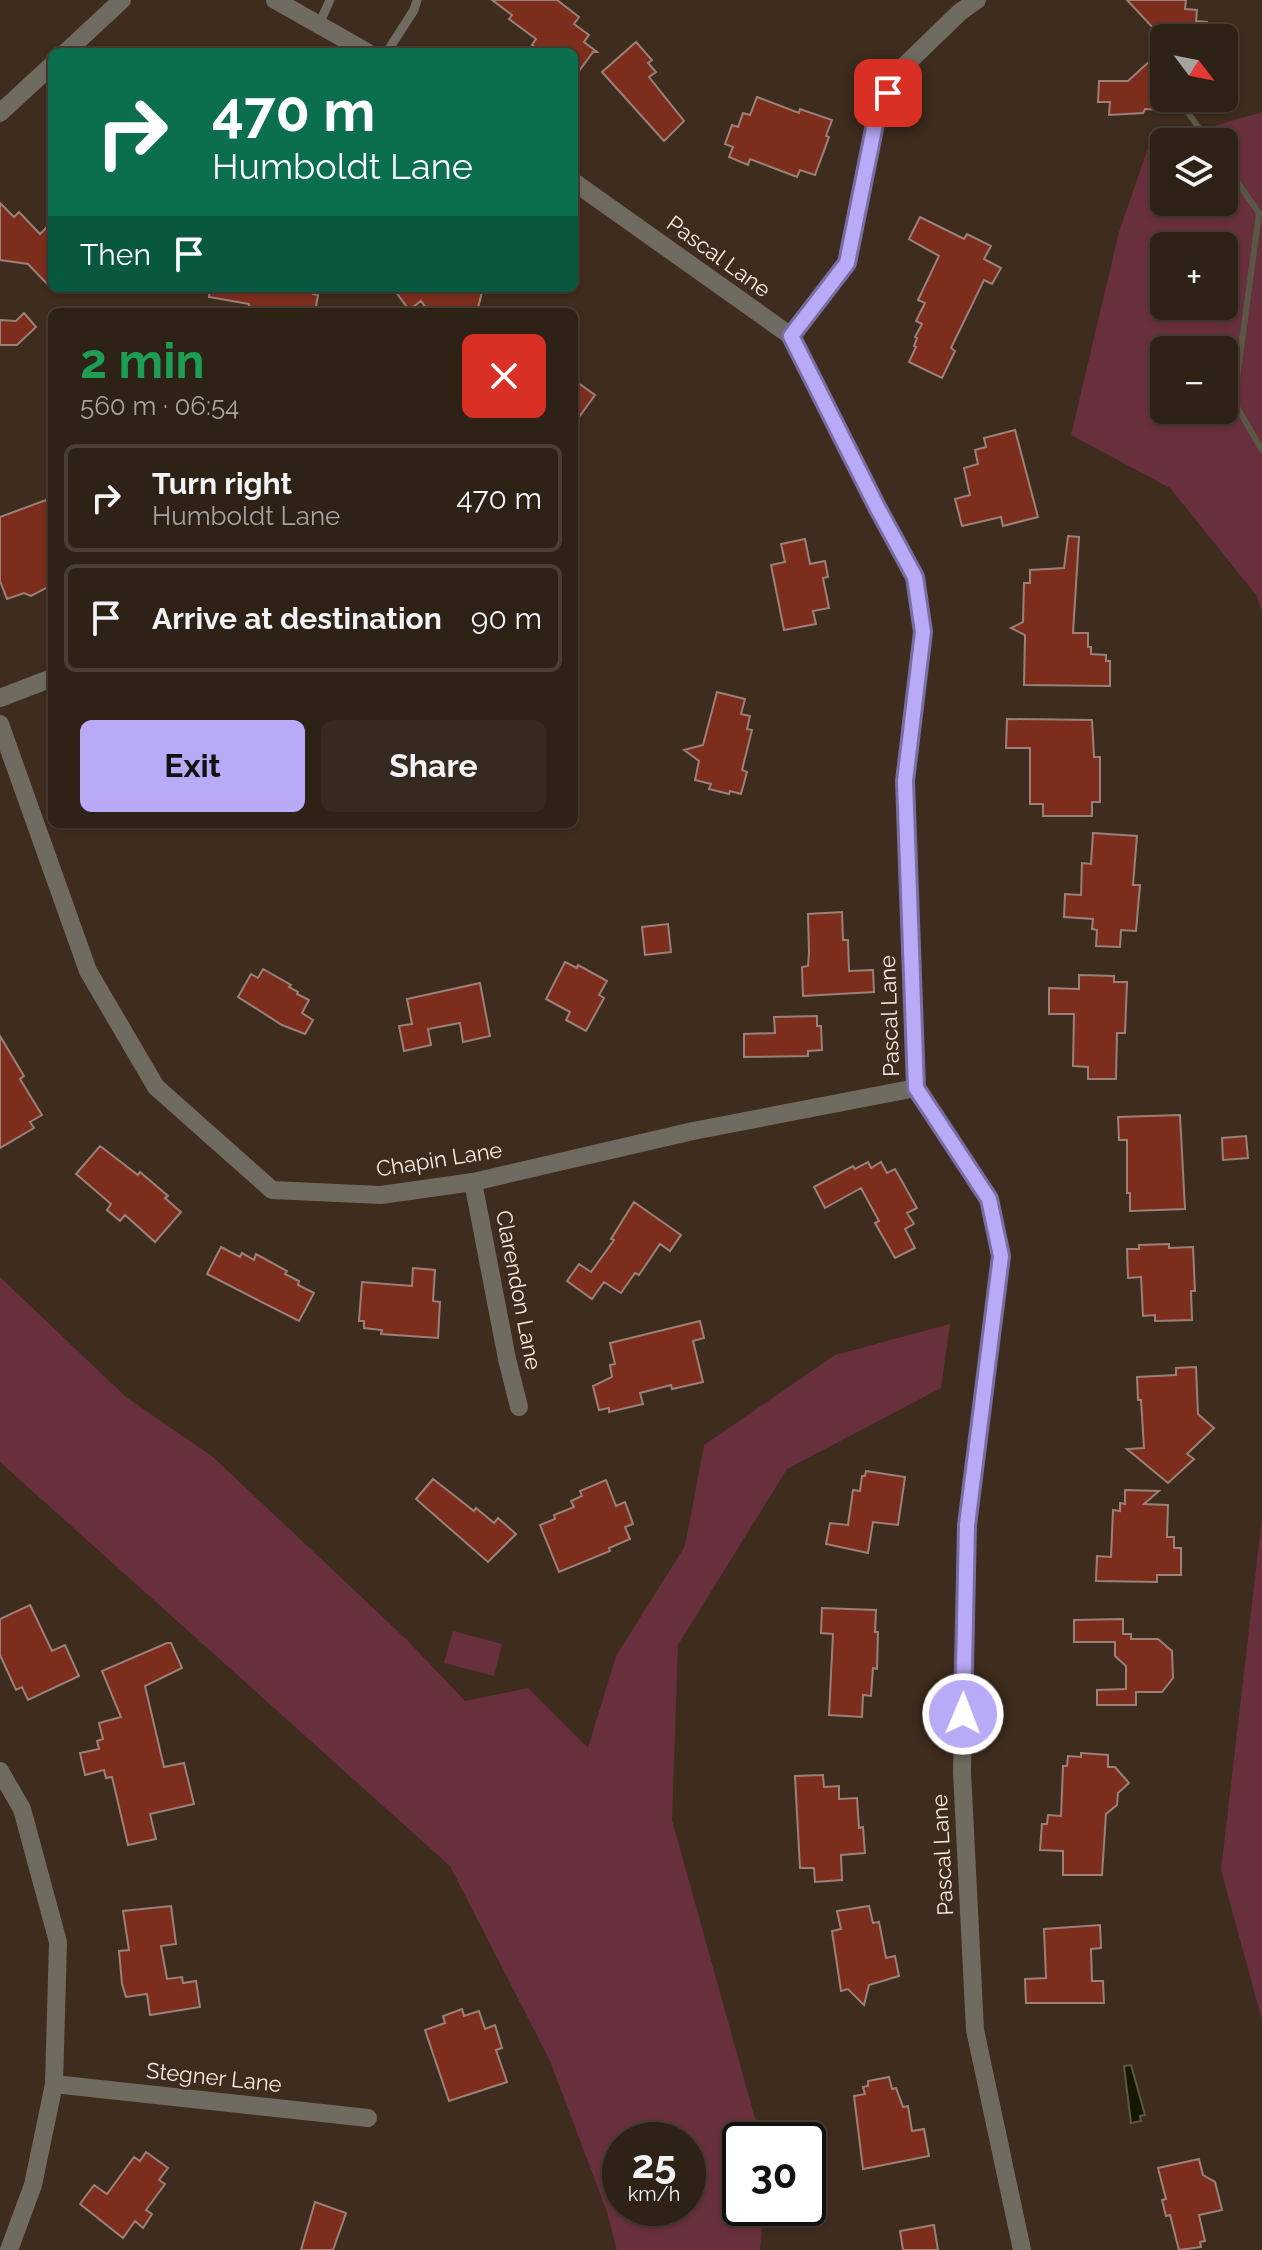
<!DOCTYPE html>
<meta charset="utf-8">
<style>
body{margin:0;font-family:Raleway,sans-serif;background:#36291f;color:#f1f3f6;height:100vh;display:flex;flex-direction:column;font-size:30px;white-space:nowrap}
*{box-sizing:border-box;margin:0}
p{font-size:26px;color:#a7a3a1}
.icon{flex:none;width:44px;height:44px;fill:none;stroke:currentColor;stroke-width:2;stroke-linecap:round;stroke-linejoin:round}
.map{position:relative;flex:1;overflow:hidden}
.panel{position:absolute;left:48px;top:308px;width:530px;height:520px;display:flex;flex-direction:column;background:#2e2116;border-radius:12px;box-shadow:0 2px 6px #0004,0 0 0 2px #493e35}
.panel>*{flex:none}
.banner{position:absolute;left:48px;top:48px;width:530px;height:244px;border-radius:12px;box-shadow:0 2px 6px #0004,0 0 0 2px #493e35;background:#0b6e4f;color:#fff;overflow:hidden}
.needle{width:52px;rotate:122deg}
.controls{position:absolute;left:1150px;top:24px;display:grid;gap:16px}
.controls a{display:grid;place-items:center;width:88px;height:88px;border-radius:12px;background:#2e2116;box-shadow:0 2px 6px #0004,0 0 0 2px #493e35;font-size:40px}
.speed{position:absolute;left:602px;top:2122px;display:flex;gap:16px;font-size:40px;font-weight:700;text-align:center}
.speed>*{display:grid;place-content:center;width:104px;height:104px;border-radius:50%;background:#2e2116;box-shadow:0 2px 6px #0004,0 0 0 2px #493e35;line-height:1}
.speed small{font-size:20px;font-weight:400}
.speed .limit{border:4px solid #111;border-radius:12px;background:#fff;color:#111}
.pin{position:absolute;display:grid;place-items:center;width:68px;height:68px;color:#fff;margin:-34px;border-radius:16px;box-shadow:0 4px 12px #0006}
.me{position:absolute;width:88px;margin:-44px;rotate:1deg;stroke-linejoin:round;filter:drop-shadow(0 0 6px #0008)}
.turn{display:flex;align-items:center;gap:28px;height:168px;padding:0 32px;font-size:36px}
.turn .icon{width:104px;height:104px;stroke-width:2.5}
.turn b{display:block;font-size:56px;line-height:68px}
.then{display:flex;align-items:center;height:76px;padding:0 32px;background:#0003;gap:16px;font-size:30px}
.round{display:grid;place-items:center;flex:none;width:84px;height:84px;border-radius:12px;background:#36291f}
.summary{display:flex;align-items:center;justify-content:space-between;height:136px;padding:0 32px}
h1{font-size:48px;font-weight:700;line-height:60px;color:#1e9e55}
.primary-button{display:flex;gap:16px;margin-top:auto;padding:16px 32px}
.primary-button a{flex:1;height:92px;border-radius:12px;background:#b9aaf7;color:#111;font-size:32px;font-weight:700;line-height:92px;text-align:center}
.primary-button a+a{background:#36291f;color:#f1f3f6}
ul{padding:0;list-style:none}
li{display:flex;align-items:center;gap:24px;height:108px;margin:0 16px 12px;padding:0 16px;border:4px solid #493e35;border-radius:12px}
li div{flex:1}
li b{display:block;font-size:30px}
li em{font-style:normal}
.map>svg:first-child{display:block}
.green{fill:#68303c;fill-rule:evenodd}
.water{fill:#171700;stroke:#5a5744;stroke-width:2}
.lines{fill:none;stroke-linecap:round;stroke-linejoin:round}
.stream{stroke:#5a5744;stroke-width:6}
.building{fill:#7d2d1c;stroke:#9b8079;stroke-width:2}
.lane{stroke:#706b61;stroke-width:9}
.street{stroke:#706b61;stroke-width:18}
.route-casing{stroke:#786ea1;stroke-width:20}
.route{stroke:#b9aaf7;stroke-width:14}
.labels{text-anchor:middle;stroke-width:6;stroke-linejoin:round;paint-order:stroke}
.street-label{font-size:22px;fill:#f7ebe3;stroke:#3e2c1e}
</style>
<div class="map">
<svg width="1262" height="2250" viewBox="0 0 1262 2250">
<rect width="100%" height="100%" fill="#3e2c1e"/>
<path class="green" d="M1262,112V612L1257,596L1170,488L1071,435L1119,232L1149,145ZM1164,142H1224V202H1164ZM1164,246H1224V306H1164ZM1164,350H1224V410H1164Z
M0,1277L126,1397L213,1457L407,1640L465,1701L528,1688L588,1748L616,1656L685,1546L704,1445L835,1355L950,1324L941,1388L787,1469L678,1645L672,1820L761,2140H740V2208H764L760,2250H617L607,2212L550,2061L450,1866L0,1462ZM620,2140H688V2208H620Z
M1262,1518V2020L1221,1870Z
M453,1631L502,1644L494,1676L444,1663Z"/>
<path class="water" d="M1131,2065L1145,2115L1140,2116L1141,2121L1131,2123L1124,2066Z"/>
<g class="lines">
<path class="stream" d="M1186,110L1209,142
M1224,163L1259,213L1234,402L1262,450"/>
</g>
<path class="building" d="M492,0H557L579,17L574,24L589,35L584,42L597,52H593L574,78V52H542L532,45L536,39L509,19L512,15Z
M1127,0H1186L1185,9L1197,10L1196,21L1207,22L1206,38H1156L1157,32Z
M636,42L652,60L648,63L656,72L649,77L684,121L664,141L602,72Z
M1164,48V100H1160V110L1145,109L1143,113L1109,115L1110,102H1098L1099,81H1128Z
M757,97L799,113L800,109L832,120L826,136L829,137L815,175L800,170L797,177L750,159L748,165L729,157L733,147L725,144L732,125L738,127L743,113L750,115Z
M0,203L14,217L19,212L40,234L52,222V289L28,264L0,260Z
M920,217L964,239L967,234L991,246L984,259L1001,268L992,284L984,280L951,348L955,351L942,378L909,362L916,347L914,346L917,338L915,337L922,324L916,321L925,303L918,300L939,256L909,239Z
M210,288H314L313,294L318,295L315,312H248L249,304L209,297Z
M393,288H483L477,312H429L421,301L409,310Z
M24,313L36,327L17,345H0V320L16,321Z
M574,380L595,395L574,424Z
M1015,430L1038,517L1003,526L1001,517L962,526L955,499L970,495L964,468L978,464L975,450L986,447L984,438Z
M46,500L52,518V585L31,596L24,593L7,599L0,581V517Z
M1068,536L1079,537L1073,633H1088V647H1091V654L1106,655V661H1110V686L1024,685L1025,635L1011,628L1023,622L1024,583H1030V570L1064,568Z
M805,539L810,564L825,561L828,577L823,578L829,608L813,611L816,624L784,630L771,565L785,562L781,544Z
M717,692L745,699L741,714L750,716L747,729L752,730L742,770L747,772L741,794L730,791L729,794L709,789L711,784L695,780L699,761L684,750L703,745Z
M1007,719L1092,720L1094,757H1100V802H1092V816H1043V804H1030V748H1006Z
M1093,833L1137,836L1133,885H1140L1136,931L1121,930L1120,947L1096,946L1097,930L1092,929L1093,919L1064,917L1065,894L1081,895L1082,863L1091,864Z
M842,912L843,940H848L849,971L873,970L874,992L803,996L802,967L808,966L809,952L808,914Z
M668,924L671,952L645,955L642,927Z
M565,962L577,968L578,965L607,981L599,995L604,998L586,1031L566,1020L570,1012L546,999Z
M263,969L291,985L289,987L298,992L297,994L309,1000L302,1013L313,1020L305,1034L282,1025L238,997L251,974L258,978Z
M1079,975L1114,976V982H1127L1125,1033H1117L1116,1079H1088V1067L1073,1066L1074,1014H1049V988L1079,989Z
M480,983L490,1036L463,1042L460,1023L428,1029L431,1045L404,1051L399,1026L412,1024L407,999Z
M817,1016V1026H821L822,1050L808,1051V1056L744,1057V1034L775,1033L774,1017Z
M0,1036L24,1076L20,1079L42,1115L30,1122L34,1128L0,1148Z
M1180,1115L1185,1209L1130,1211V1193H1127V1140H1119L1118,1117Z
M1246,1136L1248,1158L1223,1160L1222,1138Z
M100,1146L138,1175L140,1172L168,1196L165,1198L181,1212L155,1242L125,1215L120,1221L107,1210L111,1204L76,1174Z
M868,1162L871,1168L881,1162L887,1173L895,1169L917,1208L907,1213L914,1224L905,1229L915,1248L895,1258L875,1223L879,1221L861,1188L825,1208L814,1187L853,1166L855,1169Z
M634,1202L681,1235L670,1251L660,1244L639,1275L635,1273L621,1293L604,1282L592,1299L567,1281L579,1264L591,1272L614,1240L611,1239Z
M1169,1244V1248L1193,1247L1195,1291H1191L1192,1320L1155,1321V1315L1143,1316L1141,1277L1128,1278L1127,1249H1139V1245Z
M221,1247L240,1257L242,1253L254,1260L256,1254L287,1271L285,1274L299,1281L298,1285L314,1293L299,1321L207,1274Z
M413,1268L435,1270L433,1301L440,1302L438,1338L381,1334L382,1330L364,1328V1321H359L362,1282L412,1286Z
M700,1321L704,1338L693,1341L703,1382L672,1389L671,1385L640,1393L643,1404L609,1412V1408L599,1410L593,1386L612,1377L610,1365L615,1364L610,1343Z
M1196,1367L1198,1414L1214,1428L1187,1454L1194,1459L1168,1483L1127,1449L1144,1448L1141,1400H1138L1137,1377L1176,1375V1368Z
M866,1471L905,1477L898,1525L873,1522L868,1553L826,1544L830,1523L848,1525L853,1490L860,1491L862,1476H865Z
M433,1479L474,1511L476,1508L494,1523L498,1518L516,1534L488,1562L416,1499Z
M606,1480L616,1506L625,1502L633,1524L625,1527L630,1539L609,1548L610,1551L559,1572L540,1525L555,1519L554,1515L574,1507L571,1501L582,1496L580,1491Z
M1125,1490L1159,1491L1144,1504L1168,1505L1167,1537H1174V1548H1181V1575H1157V1582L1096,1581L1097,1556L1111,1557L1113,1510L1120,1511V1503L1125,1504Z
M30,1605L52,1651L65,1645L79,1676L28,1700L22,1687L16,1690L0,1655V1619Z
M822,1608L876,1610L875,1632H878L877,1669L873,1668L871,1696L863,1695L862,1717L829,1715L833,1634L821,1633Z
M1123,1619V1634H1131V1639H1158L1172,1651L1173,1678L1162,1692H1136V1705H1097V1690L1126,1689V1666L1115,1656V1642H1074V1620Z
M167,1643H171L182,1668L145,1686L164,1767L184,1763L194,1804L150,1814L156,1839L128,1845L112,1777L106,1778L104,1770L85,1775L80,1753L99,1749L97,1741L103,1739L99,1723L121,1717L102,1671Z
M1081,1753L1108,1755V1767H1115L1129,1783L1118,1793L1117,1805L1106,1814L1102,1875H1063V1851L1040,1850L1042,1824H1047L1048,1815L1061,1816L1063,1766H1067L1068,1756L1081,1757Z
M823,1775L824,1787L839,1786V1799L857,1798L859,1828L863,1827L865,1853L841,1855L842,1880L815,1882L814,1868H800L795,1776Z
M171,1906L176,1944L161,1946L167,1979L182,1977L183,1983L196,1981L200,2007L150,2015L147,1994L126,1997L122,1984L119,1951L129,1950L123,1911Z
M869,1906L873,1923L879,1922L886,1958L895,1956L899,1976L869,1985L864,2005L848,1989L841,1991L832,1931L841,1929L837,1911Z
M1100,1925L1101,1948L1091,1949L1092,1981H1103L1104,2003H1026L1025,1979L1046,1978L1044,1929Z
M462,2009L464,2016L479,2011L485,2029L495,2025L502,2048L496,2050L507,2082L449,2101L425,2030L445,2023L443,2016Z
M889,2077L892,2089L896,2088L903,2107L908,2106L912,2131L924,2129L929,2156L863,2169L854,2096L865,2094L863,2087L868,2086V2081Z
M146,2152L168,2168L159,2180L165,2184L146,2210L152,2214L143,2228L135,2221L123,2238L80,2204L94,2185L107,2194L134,2157L140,2161Z
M1199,2159L1203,2175L1215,2182L1222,2210L1199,2215L1205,2241L1200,2242L1201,2247L1179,2250L1170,2215L1166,2216L1162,2200L1166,2199L1158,2168Z
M315,2202L346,2213L333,2250H301Z
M934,2225L938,2250H903L900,2231Z"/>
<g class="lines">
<path class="lane" d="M319,24L330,0
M387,52L414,10L417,0"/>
<path class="street" d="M275,0L367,52
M66,52L122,0
M0,113L52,65
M574,182L791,336L877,507L915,577L923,632L905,781L916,1088L989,1199L1001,1256L967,1525L962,1772L975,2030L1022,2250
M791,336L847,263L877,114L898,72L960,12L977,0
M0,698L52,678
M0,724L88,971L156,1087L272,1190L381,1195L473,1182L693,1131L916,1088
M473,1182L507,1359L519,1407
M0,1771L22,1809L58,1942L54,2084L33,2185L9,2250
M54,2084L368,2118"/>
</g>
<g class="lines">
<defs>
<path id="route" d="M888,93L877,114L847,263L791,336L877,507L915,577L923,632L905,781L916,1088L989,1199L1001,1256L967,1525L963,1714"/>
</defs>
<use href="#route" class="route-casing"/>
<use href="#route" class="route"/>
</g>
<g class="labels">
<g class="street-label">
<text transform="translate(719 256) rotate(36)" y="8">Pascal Lane</text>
<text transform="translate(889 1016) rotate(-92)" y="8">Pascal Lane</text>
<text transform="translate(439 1159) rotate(-9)" y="8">Chapin Lane</text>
<text transform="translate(519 1290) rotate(79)" y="8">Clarendon Lane</text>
<text transform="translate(942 1855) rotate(-93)" y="8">Pascal Lane</text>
<text transform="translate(214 2077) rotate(6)" y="8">Stegner Lane</text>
</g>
</g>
</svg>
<div class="controls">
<a><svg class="needle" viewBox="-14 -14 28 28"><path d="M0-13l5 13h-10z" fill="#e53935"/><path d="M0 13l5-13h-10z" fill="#a7a3a1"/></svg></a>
<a><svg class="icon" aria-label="layers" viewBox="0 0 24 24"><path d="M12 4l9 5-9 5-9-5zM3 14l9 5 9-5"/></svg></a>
<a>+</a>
<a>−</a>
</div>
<div class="speed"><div>25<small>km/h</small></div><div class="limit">30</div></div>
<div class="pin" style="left:888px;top:93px;background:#d93025"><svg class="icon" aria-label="arrive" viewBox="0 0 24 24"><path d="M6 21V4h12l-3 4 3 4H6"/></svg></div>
<svg class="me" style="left:963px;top:1714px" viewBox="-20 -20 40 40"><circle r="17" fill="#b9aaf7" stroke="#fff" stroke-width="3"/><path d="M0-11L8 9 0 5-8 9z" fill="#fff"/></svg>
<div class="banner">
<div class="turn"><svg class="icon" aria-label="right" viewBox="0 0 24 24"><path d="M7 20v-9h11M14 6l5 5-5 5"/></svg><div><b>470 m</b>Humboldt Lane</div></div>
<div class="then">Then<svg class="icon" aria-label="arrive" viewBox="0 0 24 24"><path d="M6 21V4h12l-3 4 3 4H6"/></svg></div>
</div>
<section class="panel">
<div class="summary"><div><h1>2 min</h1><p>560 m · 06:54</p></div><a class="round" style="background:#d93025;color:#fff"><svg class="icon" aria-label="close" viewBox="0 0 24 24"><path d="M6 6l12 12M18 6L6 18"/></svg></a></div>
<ul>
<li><svg class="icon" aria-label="right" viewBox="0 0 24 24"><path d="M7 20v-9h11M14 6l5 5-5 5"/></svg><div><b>Turn right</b><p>Humboldt Lane</p></div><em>470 m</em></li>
<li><svg class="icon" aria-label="arrive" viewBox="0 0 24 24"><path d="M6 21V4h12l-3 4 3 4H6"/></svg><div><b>Arrive at destination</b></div><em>90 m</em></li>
</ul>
<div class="primary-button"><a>Exit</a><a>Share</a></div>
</section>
</div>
